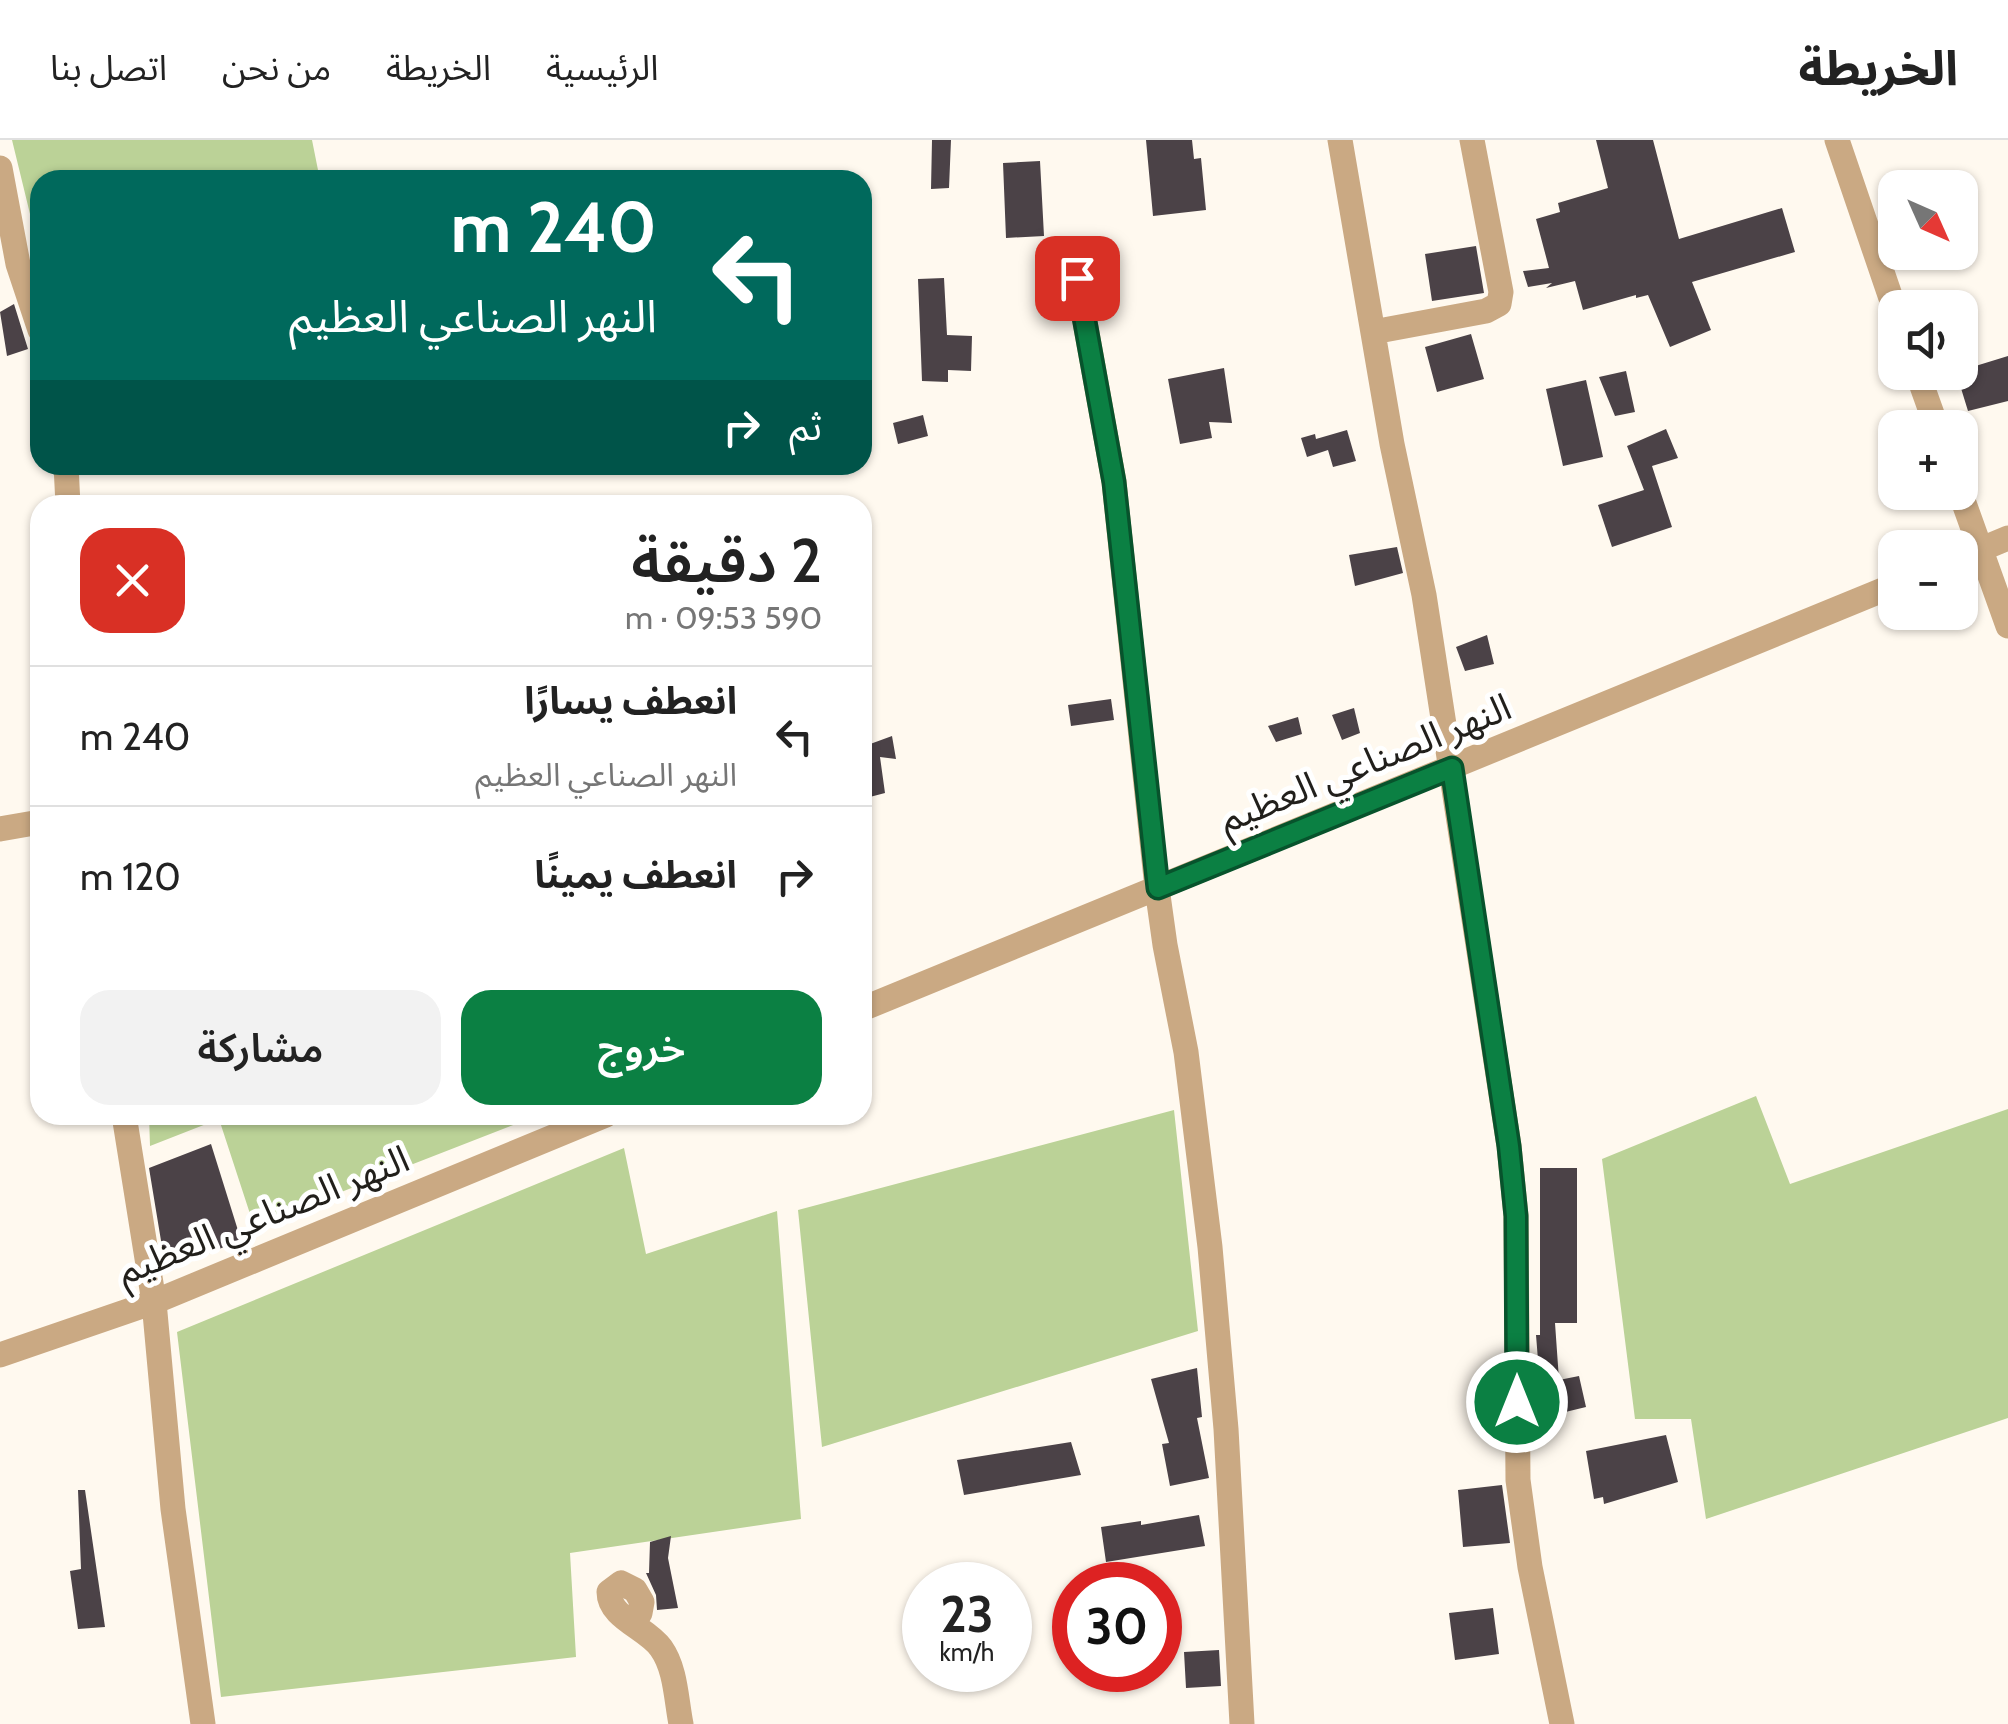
<!DOCTYPE html>
<html lang="ar">
<meta charset="utf-8">
<style>
body{margin:0;font-family:Cabin,"Noto Sans Arabic",sans-serif;background:#f2f2f2;color:#222;direction:rtl;height:100vh;display:flex;flex-direction:column;font-size:38px;white-space:nowrap}
*{box-sizing:border-box;margin:0}
p{font-size:32px;color:#767676}
.icon{flex:none;width:55px;height:55px;fill:none;stroke:currentColor;stroke-width:2;stroke-linecap:round;stroke-linejoin:round}
.map{position:relative;flex:1;overflow:hidden;direction:ltr}
.details{position:absolute;left:30px;top:355px;width:842px;height:630px;display:flex;flex-direction:column;background:#fff;border-radius:30px;box-shadow:0 2px 8px #0004;direction:rtl}
.details>*{flex:none}
.guide{position:absolute;left:30px;top:30px;width:842px;height:305px;border-radius:30px;box-shadow:0 2px 8px #0004;direction:rtl;background:#00695c;color:#fff;overflow:hidden}
.needle{width:65px;rotate:135deg}
.fabs{position:absolute;left:1878px;top:30px;display:grid;gap:20px}
.fabs a{display:grid;place-items:center;width:100px;height:100px;border-radius:20px;background:#fff;box-shadow:0 2px 8px #0004;font-size:50px}
.speed{position:absolute;left:902px;top:1422px;display:flex;gap:20px;font-size:50px;font-weight:700;text-align:center}
.speed>*{display:grid;place-content:center;width:130px;height:130px;border-radius:50%;background:#fff;box-shadow:0 2px 8px #0004;line-height:1}
.speed small{font-size:25px;font-weight:400}
.speed .limit{border:15px solid #d22;background:#fff;color:#111}
.pin{position:absolute;display:grid;place-items:center;width:85px;height:85px;color:#fff;margin:-42px;border-radius:20px;box-shadow:0 5px 15px #0006}
.me{position:absolute;width:110px;margin:-55px;rotate:0deg;stroke-linejoin:round;filter:drop-shadow(0 0 8px #0008)}
.turn{display:flex;align-items:center;gap:35px;height:210px;padding:0 50px;font-size:45px}
.turn .icon{width:130px;height:130px;stroke-width:2.5}
.turn b{display:block;font-size:70px;line-height:85px}
.then{display:flex;align-items:center;height:95px;padding:0 50px;background:#0003;gap:20px;font-size:38px}
.round{display:grid;place-items:center;flex:none;width:105px;height:105px;border-radius:30px;background:#f2f2f2}
.head{display:flex;align-items:center;justify-content:space-between;height:170px;padding:0 50px}
h1{font-size:60px;font-weight:600;line-height:75px}
.cta{display:flex;gap:20px;margin-top:auto;padding:20px 50px}
.cta a{flex:1;height:115px;border-radius:30px;background:#0b8043;color:#fff;font-size:40px;font-weight:600;line-height:115px;text-align:center}
.cta a+a{background:#f2f2f2;color:#222}
ul{padding:0;list-style:none}
li{display:flex;align-items:center;gap:30px;height:140px;padding:0 50px;border-top:2px solid #e0e0e0}
li div{flex:1}
li b{display:block;font-size:38px}
li em{font-style:normal}
header{display:flex;align-items:center;gap:60px;box-sizing:border-box;height:140px;padding:0 50px;background:#fff;border-bottom:2px solid #e0e0e0}
header strong{font-size:48px}
nav{display:flex;gap:55px;margin-inline-start:auto;font-size:35px}
.map>svg:first-child{display:block}
.forest{fill:#bbd297}
.building{fill:#4b4247}
.lines{fill:none;stroke-linecap:round;stroke-linejoin:round}
.minor{stroke:#caa983;stroke-width:25}
.route-casing{stroke:#07532c;stroke-width:25}
.route{stroke:#0b8043;stroke-width:18}
.labels{text-anchor:middle;stroke-width:10;stroke-linejoin:round;paint-order:stroke}
.street-label{font-size:38px;fill:#211f1b;stroke:#fff}
</style>
<header>
<strong>الخريطة</strong>
<nav><a>الرئيسية</a><a>الخريطة</a><a>من نحن</a><a>اتصل بنا</a></nav>
</header>
<div class="map">
<svg width="2008" height="1584" viewBox="0 0 2008 1584">
<rect width="100%" height="100%" fill="#fff9ef"/>
<path class="forest" d="M12,0H312L320,40H40V115Z
M1756,956L1790,1044L2008,969V1278L1706,1379L1691,1279H1635L1602,1019Z
M1174,970L1198,1191L822,1307L798,1070Z
M149,975H539L254,1086L219,979L150,1006Z
M624,1008L646,1114L777,1071L801,1379L570,1413L576,1517L221,1557L177,1192Z"/>
<path class="building" d="M932,0H951L949,48L931,49Z
M1146,0H1192L1194,19L1201,18L1206,70L1153,76Z
M1596,0H1653L1679,99L1782,68L1795,112L1692,142L1711,190L1670,207L1648,155L1636,158V155L1583,170L1575,141L1546,148L1552,143L1528,147L1523,131L1549,128L1536,79L1560,72L1558,63L1608,48Z
M1040,21L1044,96L1006,98L1003,23Z
M1476,106L1484,153L1432,161L1425,114Z
M944,138L947,195L972,196L971,231L948,230V242L922,241L918,139Z
M14,164L28,209L7,216L0,172Z
M1471,194L1484,239L1437,252L1425,207Z
M2008,216V261L1968,271L1956,232Z
M1224,228L1232,283L1209,282L1212,298L1180,304L1168,239Z
M1626,231L1635,272L1615,276L1599,237Z
M1586,240L1603,317L1563,326L1546,249Z
M923,275L928,296L898,304L893,283Z
M1666,289L1678,318L1652,326L1672,387L1612,407L1598,365L1644,350L1627,306Z
M1347,290L1356,321L1333,327L1328,310L1307,317L1301,298L1315,294L1316,299Z
M1397,407L1403,433L1355,446L1349,415Z
M1487,495L1494,524L1465,531L1456,507Z
M1111,559L1114,580L1071,586L1068,565Z
M1354,568L1360,593L1342,600L1332,575Z
M1298,577L1302,594L1276,602L1268,586Z
M892,596L896,619L880,617L885,653L866,658L862,607Z
M211,1004L241,1100L166,1131L149,1028Z
M1540,1028H1577V1183H1555L1559,1240L1579,1236L1586,1267L1553,1275L1542,1219L1538,1220L1536,1195H1540Z
M1197,1228L1202,1277L1197,1278L1209,1338L1170,1346L1162,1304L1169,1303L1151,1239Z
M1666,1295L1678,1342L1604,1364L1603,1357L1594,1359L1586,1311Z
M1071,1302L1081,1335L964,1355L957,1320Z
M1502,1345L1510,1403L1463,1407L1458,1350Z
M78,1350H85L105,1487L78,1489L70,1431L81,1429Z
M1199,1375L1205,1406L1106,1422L1101,1387L1141,1381V1385Z
M671,1396L668,1418L678,1468L657,1470L656,1455L646,1433H649L650,1402Z
M1493,1468L1499,1514L1455,1520L1449,1473Z
M1219,1510L1221,1546L1186,1548L1184,1512Z"/>
<g class="lines">
<path class="minor" d="M1340,0L1392,304L1424,455L1509,1006L1516,1076L1518,1340L1530,1427L1562,1584
M1837,0L1895,170
M0,28L18,124L40,190
M1077,138L1114,342L1157,748L1165,805L1186,912L1210,1107L1226,1289L1242,1584
M1373,192L1486,171L1499,164L1501,152L1472,0
M1917,232L1937,288
M66,325L68,365
M1960,352L2008,486
M1960,418L2008,398
M0,689L40,682
M862,869L1895,445
M124,975L154,1162L173,1369L203,1584
M0,1215L154,1162L606,975
M628,1479L640,1473L642,1462L635,1450L621,1443L609,1452C609,1478 647,1488 661,1508C676,1529 676,1559 681,1584"/>
</g>
<g class="lines">
<defs>
<path id="route" d="M1077,138L1114,342L1158,748L1452,628L1509,1006L1516,1076L1517,1262"/>
</defs>
<use href="#route" class="route-casing"/>
<use href="#route" class="route"/>
</g>
<g class="labels">
<g class="street-label">
<text transform="translate(1365 623) rotate(-22)" y="13">النهر الصناعي العظيم</text>
<text transform="translate(263 1075) rotate(-22)" y="13">النهر الصناعي العظيم</text>
</g>
</g>
</svg>
<div class="fabs">
<a><svg class="needle" viewBox="-14 -14 28 28"><path d="M0-13l5 13h-10z" fill="#e53935"/><path d="M0 13l5-13h-10z" fill="#767676"/></svg></a>
<a><svg class="icon" aria-label="sound" viewBox="0 0 24 24"><path d="M4 9h4l5-4v14l-5-4H4zM17 9q2 3 0 6"/></svg></a>
<a>+</a>
<a>−</a>
</div>
<div class="speed"><div>23<small>km/h</small></div><div class="limit">30</div></div>
<div class="pin" style="left:1077px;top:138px;background:#d93025"><svg class="icon" aria-label="arrive" viewBox="0 0 24 24"><path d="M6 21V4h12l-3 4 3 4H6"/></svg></div>
<svg class="me" style="left:1517px;top:1262px" viewBox="-20 -20 40 40"><circle r="17" fill="#0b8043" stroke="#fff" stroke-width="3"/><path d="M0-11L8 9 0 5-8 9z" fill="#fff"/></svg>
<div class="guide">
<div class="turn"><svg class="icon" aria-label="left" viewBox="0 0 24 24"><path d="M17 20v-9H6M10 6l-5 5 5 5"/></svg><div><b>240 m</b>النهر الصناعي العظيم</div></div>
<div class="then">ثم<svg class="icon" aria-label="right" viewBox="0 0 24 24"><path d="M7 20v-9h11M14 6l5 5-5 5"/></svg></div>
</div>
<section class="details">
<div class="head"><div><h1>2 دقيقة</h1><p>590 m · 09:53</p></div><a class="round" style="background:#d93025;color:#fff"><svg class="icon" aria-label="close" viewBox="0 0 24 24"><path d="M6 6l12 12M18 6L6 18"/></svg></a></div>
<ul>
<li><svg class="icon" aria-label="left" viewBox="0 0 24 24"><path d="M17 20v-9H6M10 6l-5 5 5 5"/></svg><div><b>انعطف يسارًا</b><p>النهر الصناعي العظيم</p></div><em>240 m</em></li>
<li><svg class="icon" aria-label="right" viewBox="0 0 24 24"><path d="M7 20v-9h11M14 6l5 5-5 5"/></svg><div><b>انعطف يمينًا</b></div><em>120 m</em></li>
</ul>
<div class="cta"><a>خروج</a><a>مشاركة</a></div>
</section>
</div>
